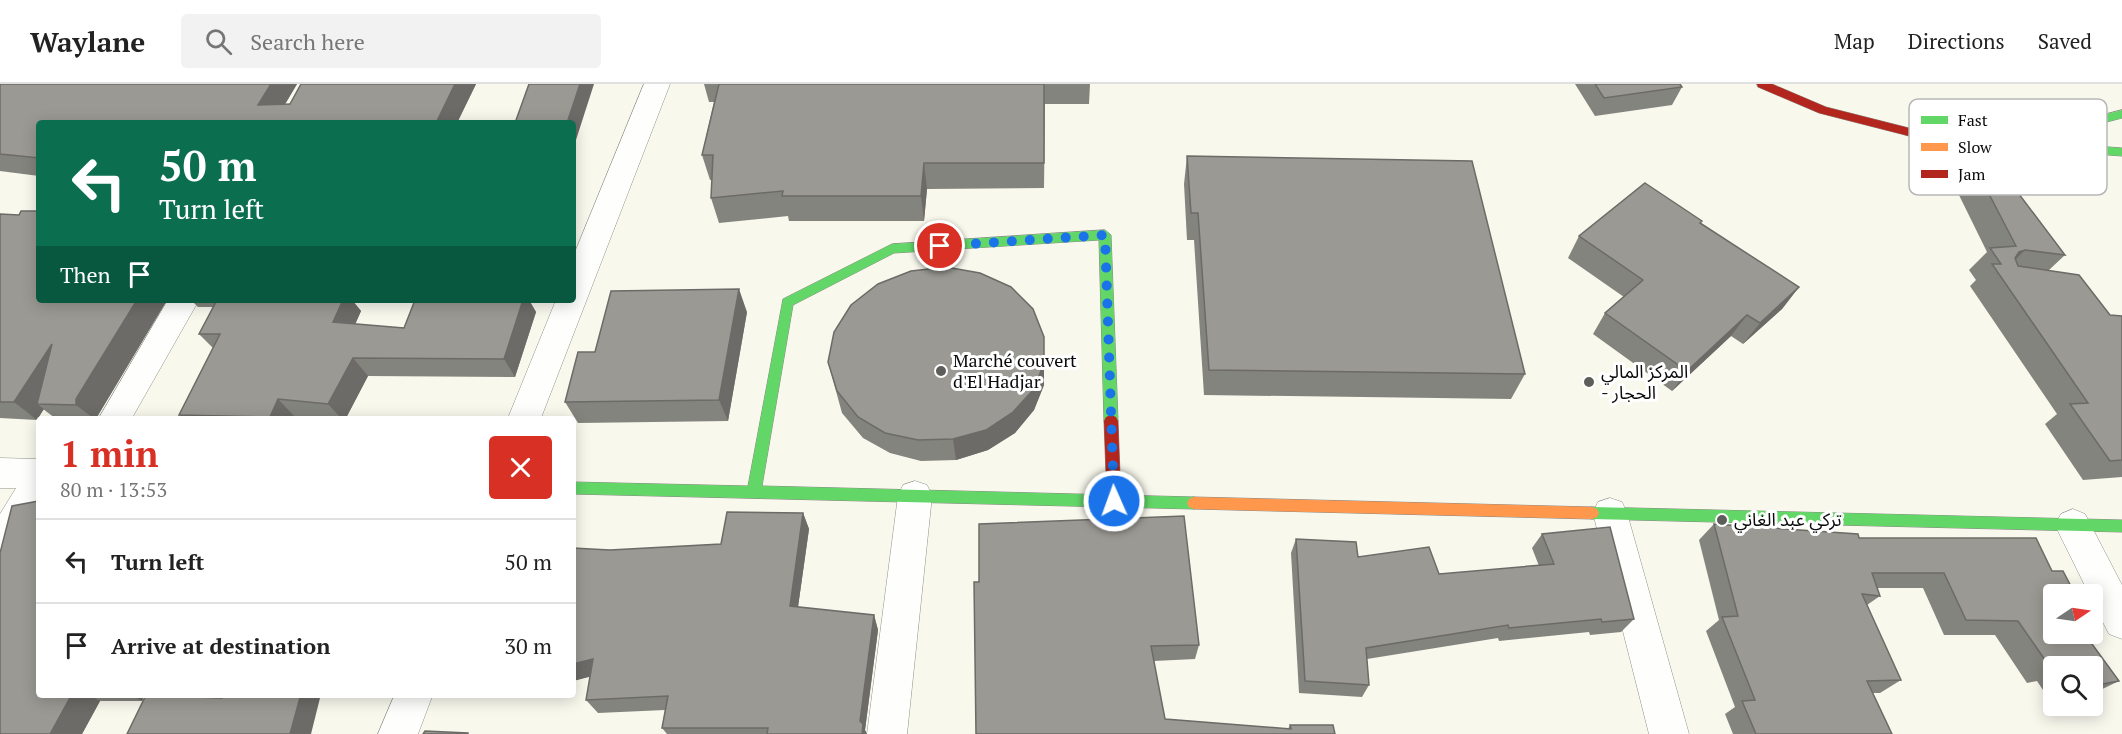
<!DOCTYPE html>
<meta charset="utf-8">
<style>
body{margin:0;font-family:"PT Serif","Noto Sans Arabic",serif;background:#f2f2f2;color:#222;height:100vh;display:flex;flex-direction:column;font-size:22px;white-space:nowrap}
*{box-sizing:border-box;margin:0}
p{font-size:20px;color:#767676}
.icon{flex:none;width:33px;height:33px;fill:none;stroke:currentColor;stroke-width:2;stroke-linecap:round;stroke-linejoin:round}
.map{position:relative;flex:1;overflow:hidden}
.side{position:absolute;left:36px;top:332px;width:540px;height:282px;display:flex;flex-direction:column;background:#fff;border-radius:6px;box-shadow:0 3px 15px #0003}
.side>*{flex:none}
.top-card{position:absolute;left:36px;top:36px;width:540px;height:183px;border-radius:6px;box-shadow:0 3px 15px #0003;background:#0b6e4f;color:#fff;overflow:hidden}
.needle{width:39px;rotate:77deg}
.fabs{position:absolute;left:2043px;top:500px;display:grid;gap:12px}
.fabs a{display:grid;place-items:center;width:60px;height:60px;border-radius:6px;background:#fff;box-shadow:0 3px 15px #0003;font-size:30px}
.pin{position:absolute;display:grid;place-items:center;width:51px;height:51px;color:#fff;margin:-26px;border:3px solid #fff;border-radius:50%;box-shadow:0 2px 6px #0007}
.me{position:absolute;width:66px;margin:-33px;rotate:358deg;stroke-linejoin:round;filter:drop-shadow(0 0 4px #0008)}
.turn{display:flex;align-items:center;gap:21px;height:126px;padding:0 24px;font-size:27px}
.turn .icon{width:78px;height:78px;stroke-width:2.5}
.turn b{display:block;font-size:42px;line-height:51px}
.then{display:flex;align-items:center;height:57px;padding:0 24px;background:#0003;gap:12px;font-size:22px}
.round{display:grid;place-items:center;flex:none;width:63px;height:63px;border-radius:6px;background:#f2f2f2}
.summary{display:flex;align-items:center;justify-content:space-between;height:102px;padding:0 24px}
h1{font-size:36px;font-weight:600;line-height:45px;color:#d93025}
ul{padding:0;list-style:none}
li{display:flex;align-items:center;gap:18px;height:84px;padding:0 24px;border-top:2px solid #e0e0e0}
li div{flex:1}
li b{display:block;font-size:22px}
li em{font-style:normal}
header{display:flex;align-items:center;gap:36px;box-sizing:border-box;height:84px;padding:0 30px;background:#fff;border-bottom:2px solid #e0e0e0}
header strong{font-size:28px}
nav{display:flex;gap:33px;margin-inline-start:auto;font-size:21px}
.search{width:420px;height:54px;background:#f2f2f2;display:flex;align-items:center;gap:15px;box-sizing:border-box;padding:0 21px;border-radius:6px;color:#767676;font-size:22px}
.map>svg:first-child{display:block}
.lines{fill:none;stroke-linecap:round;stroke-linejoin:round}
.street-casing{stroke:#91918c;stroke-width:1}
.fast-casing{stroke:#888883;stroke-width:1}
.slow-casing{stroke:#888883;stroke-width:1}
.jam-casing{stroke:#888883;stroke-width:1}
.street{fill:#fefefc;fill-rule:evenodd}
.fast{fill:#63d668;fill-rule:evenodd}
.slow{fill:#ff974d;fill-rule:evenodd}
.jam{fill:#b3261e;fill-rule:evenodd}
.wall{fill:#84847e}
.shaded-wall{fill:#6c6b67}
.building{fill:#9a9993;stroke:#6c6b67;stroke-width:1.5}
.route{stroke:#1a73e8;stroke-width:10;stroke-dasharray:0 18}
.poi-dot{fill:#5d5d59;stroke:#fff;stroke-width:2}
.labels{text-anchor:middle;stroke-width:6;stroke-linejoin:round;paint-order:stroke}
.poi-label{font-size:18px;fill:#0a0a0a;stroke:#fff;text-anchor:start}
.key{fill:#fff;stroke:#b6b6b6;stroke-width:1.5}
.key-label{font-size:16px;fill:#0a0a0a}
</style>
<header>
<strong>Waylane</strong>
<div class="search"><svg class="icon" aria-label="search" viewBox="0 0 24 24"><circle cx="10" cy="10" r="6"/><path d="M15 15l6 6"/></svg>Search here</div>
<nav><a>Map</a><a>Directions</a><a>Saved</a></nav>
</header>
<div class="map">
<svg width="2122" height="650" viewBox="0 0 2122 650">
<rect width="100%" height="100%" fill="#f8f8ed"/>
<g class="lines">
<defs>
<path id="street" d="M644,0H670L541,334H508L556,216H573V173Z
M168,216H199L132,334H99Z
M0,374L39,375V429L13,472L0,477V430L16,404H0Z
M915,397L927,401L932,412L907,650H867L898,412L903,401Z
M1610,414L1622,418L1627,429L1689,650H1649L1593,429L1598,418Z
M2073,425L2085,430L2122,501V555L2109,550L2092,517V510H2089L2055,441L2061,430Z
M395,610H433L418,650H378Z"/>
<path id="fast" d="M2122,26V34L2038,56L2032,52L2038,48Z
M1909,44L1962,52L2122,64V72L1962,60L1905,51L1903,48Z
M1105,146L1111,151L1118,337L1116,341H1106L1104,337L1099,156L894,169L793,221L762,402L1194,413L1199,415L1201,419L1199,423L1194,425L573,410V398L748,402L783,215L892,160Z
M1592,423L2122,436V448L1592,435L1587,433L1585,429L1587,425Z"/>
<path id="slow" d="M1194,413L1592,423L1597,425L1599,429L1597,433L1592,435L1194,425L1189,423L1187,419L1189,415Z"/>
<path id="jam" d="M1757,0H1772L1826,23L1909,44L1915,48L1909,52L1819,29L1758,3Z
M1111,331L1116,333L1118,337L1121,417L1119,421L1114,423L1109,421L1107,417L1104,337L1106,333Z"/>
</defs>
<use href="#street" class="street-casing"/>
<use href="#fast" class="fast-casing"/>
<use href="#slow" class="slow-casing"/>
<use href="#jam" class="jam-casing"/>
<use href="#street" class="street"/>
<use href="#fast" class="fast"/>
<use href="#slow" class="slow"/>
<use href="#jam" class="jam"/>
</g>
<path class="wall" d="M0,0H297L285,20L476,0L457,39H39V92L0,87Z
M704,0H1090L1089,20H1045L1044,104L927,105L924,137H789L788,132L719,139L711,114L712,96H710L702,71L714,18H709Z
M1575,0H1680L1682,3L1672,21L1595,32Z
M1187,72L1525,290L1511,315L1204,311L1194,156H1187L1184,100Z
M1975,83L2065,171L2049,186L2110,231L2122,232V393L2083,396L2045,340L2057,330L1970,202L1976,196L1969,186L1987,168L1956,105Z
M0,130L19,131L39,216H167L97,333V334H55L43,325L37,336L0,334Z
M1702,137L1700,140L1799,203L1782,225L1743,260L1731,252L1672,307L1593,250L1605,229L1624,213L1568,174L1579,152Z
M191,216H352L361,227L355,240L404,244L415,216H529L536,228L515,293L368,292L346,334H311L295,333L294,334H183L179,331L213,264L199,250L213,223H198Z
M747,228L728,337L578,339L565,318L595,268Z
M1044,253V301L1034,326L1015,349L988,366L956,376L921,377L890,369L863,354L842,329L828,278Z
M803,429L809,445L798,523L874,531L878,546L865,646L867,650H667L662,644L665,626L598,629L586,616L590,592L573,597V464L610,466L721,460Z
M1714,440L1859,454L2054,510L2119,597L2092,610V582H2054V617L2051,618L2037,597L2027,599L1995,551H1944L1923,504H1877L1880,512L1867,521L1901,596L1880,609H1873L1892,650H1733L1725,630L1735,623L1706,547L1719,536L1699,456Z
M1542,450L1634,535L1621,548L1590,551L1589,548L1499,557L1498,554L1367,575L1369,601L1362,613L1299,609L1291,469L1296,455L1358,473L1439,490L1539,482L1532,464Z
M974,498L1199,561L1195,575L1154,577L1165,635L1288,645L1290,641L1335,650H976Z
M39,610H145L142,617H100L82,650Z"/>
<path class="shaded-wall" d="M271,0H297L274,39L258,21Z
M455,0H476L457,39H436Z
M580,0H594L575,59L573,55V39H567Z
M924,79L927,105L924,137L921,112Z
M2025,166L2003,188L1997,190L2019,168Z
M1799,203L1782,225L1743,260L1760,239Z
M739,205L747,228L728,337L719,316Z
M137,216H167L97,333V334H93L76,321V315Z
M343,216H352L361,227L348,257L333,238Z
M523,216H529L536,228L515,293L504,275Z
M1747,231L1731,252L1672,307L1687,287Z
M1044,253V301L1034,326L1015,349L988,366L956,376L953,355Z
M52,260L37,320L44,325L37,336L14,318Z
M353,274L368,292L346,334H341L328,320Z
M278,315L295,333L294,334H272L270,333Z
M803,429L809,445L796,537L790,522Z
M874,531L878,546L865,646L867,650H862L860,637Z
M593,575L605,589L573,597V580Z
M72,610H87L100,617L82,650H50Z
M129,610H145L142,617Z
M301,610H321L311,650H290Z
M504,610H519L507,614Z"/>
<path class="building" d="M0,0H271L258,21L290,20L301,0H455L436,39H39V74L0,70Z
M529,0H580L567,39H515Z
M719,0H1044V79H924L921,112H782L783,107L711,114L713,71H702Z
M1595,0H1680L1682,3L1604,14Z
M1187,72L1472,77L1525,290L1209,286L1198,129H1191Z
M1991,73L2065,171L2025,166L2019,168L2015,174L2018,182L2079,191L2110,231L2122,232V376L2110,377L2070,320L2088,319L1992,180H2001L1990,164L2016,162L1975,83Z
M1645,99L1702,137L1700,139L1799,203L1760,239L1747,231L1687,287L1605,229L1643,196L1579,152Z
M21,127H39V216H137L76,315V321L37,320L52,260L14,318H0V130L19,131Z
M946,183L980,189L1011,203L1033,225L1044,253V279L1034,305L1013,328L986,346L953,355L918,356L885,349L858,333L837,307L828,278L834,248L851,221L878,200L911,187Z
M739,205L719,316L565,318L578,268H595L611,207Z
M217,216H343L333,238L404,244L415,216H523L504,275L353,274L328,320L278,315L270,333L179,331L220,250H199Z
M39,417V610H72L50,650H0V469L12,422Z
M727,428L803,429L790,522L874,531L860,637L863,640L862,650H767L768,644H662L668,612L586,616L593,575L573,580V464L610,466L721,460Z
M1184,432L1199,561L1151,562L1165,635L1291,645L1290,641H1333L1335,650H976L974,498H979V440Z
M1714,440L1858,450L1859,454H2036L2052,487H2063L2075,510H2054V549H2084L2119,597L2092,602V582H2054V585L2052,586L2018,537L1966,536L1944,489H1872L1880,512L1862,510L1901,596L1867,597L1892,650H1756L1742,617L1755,616L1722,533L1738,532Z
M1610,443L1634,535L1602,538L1601,535L1509,544L1508,541L1366,564L1369,601L1305,597L1296,455L1356,458L1358,473L1429,463L1439,490L1554,480L1542,450Z
M223,610H301L290,650H127L146,611L222,614Z
M425,647L468,649V650H423Z"/>
<g class="lines">
<path class="route" d="M940,162L1105,151L1114,417"/>
</g>
<g class="poi-dot">
<circle cx="941" cy="287" r="6"/>
<circle cx="1589" cy="298" r="6"/>
<circle cx="1722" cy="436" r="6"/>
</g>
<g class="labels">
<g class="poi-label">
<text x="953" y="283">Marché couvert<tspan x="953" dy="21">d'El Hadjar</tspan></text>
<text x="1601" y="294">المركز المالي<tspan x="1601" dy="21">- الحجار</tspan></text>
<text x="1734" y="442">تركي عبد الغاني</text>
</g>
</g>
<rect x="1909" y="15" width="198" height="96" rx="9" class="key"/>
<rect x="1921" y="32" width="27" height="8" fill="#63d668"/>
<rect x="1921" y="59" width="27" height="8" fill="#ff974d"/>
<rect x="1921" y="86" width="27" height="8" fill="#b3261e"/>
<g class="key-label">
<text x="1958" y="42">Fast</text>
<text x="1958" y="69">Slow</text>
<text x="1958" y="96">Jam</text>
</g>
</svg>
<div class="fabs">
<a><svg class="needle" viewBox="-14 -14 28 28"><path d="M0-13l5 13h-10z" fill="#e53935"/><path d="M0 13l5-13h-10z" fill="#767676"/></svg></a>
<a><svg class="icon" aria-label="search" viewBox="0 0 24 24"><circle cx="10" cy="10" r="6"/><path d="M15 15l6 6"/></svg></a>
</div>
<div class="pin" style="left:940px;top:162px;background:#d93025"><svg class="icon" aria-label="arrive" viewBox="0 0 24 24"><path d="M6 21V4h12l-3 4 3 4H6"/></svg></div>
<svg class="me" style="left:1114px;top:417px" viewBox="-20 -20 40 40"><circle r="17" fill="#1a73e8" stroke="#fff" stroke-width="3"/><path d="M0-11L8 9 0 5-8 9z" fill="#fff"/></svg>
<div class="top-card">
<div class="turn"><svg class="icon" aria-label="left" viewBox="0 0 24 24"><path d="M17 20v-9H6M10 6l-5 5 5 5"/></svg><div><b>50 m</b>Turn left</div></div>
<div class="then">Then<svg class="icon" aria-label="arrive" viewBox="0 0 24 24"><path d="M6 21V4h12l-3 4 3 4H6"/></svg></div>
</div>
<section class="side">
<div class="summary"><div><h1>1 min</h1><p>80 m · 13:53</p></div><a class="round" style="background:#d93025;color:#fff"><svg class="icon" aria-label="close" viewBox="0 0 24 24"><path d="M6 6l12 12M18 6L6 18"/></svg></a></div>
<ul>
<li><svg class="icon" aria-label="left" viewBox="0 0 24 24"><path d="M17 20v-9H6M10 6l-5 5 5 5"/></svg><div><b>Turn left</b></div><em>50 m</em></li>
<li><svg class="icon" aria-label="arrive" viewBox="0 0 24 24"><path d="M6 21V4h12l-3 4 3 4H6"/></svg><div><b>Arrive at destination</b></div><em>30 m</em></li>
</ul>
</section>
</div>
